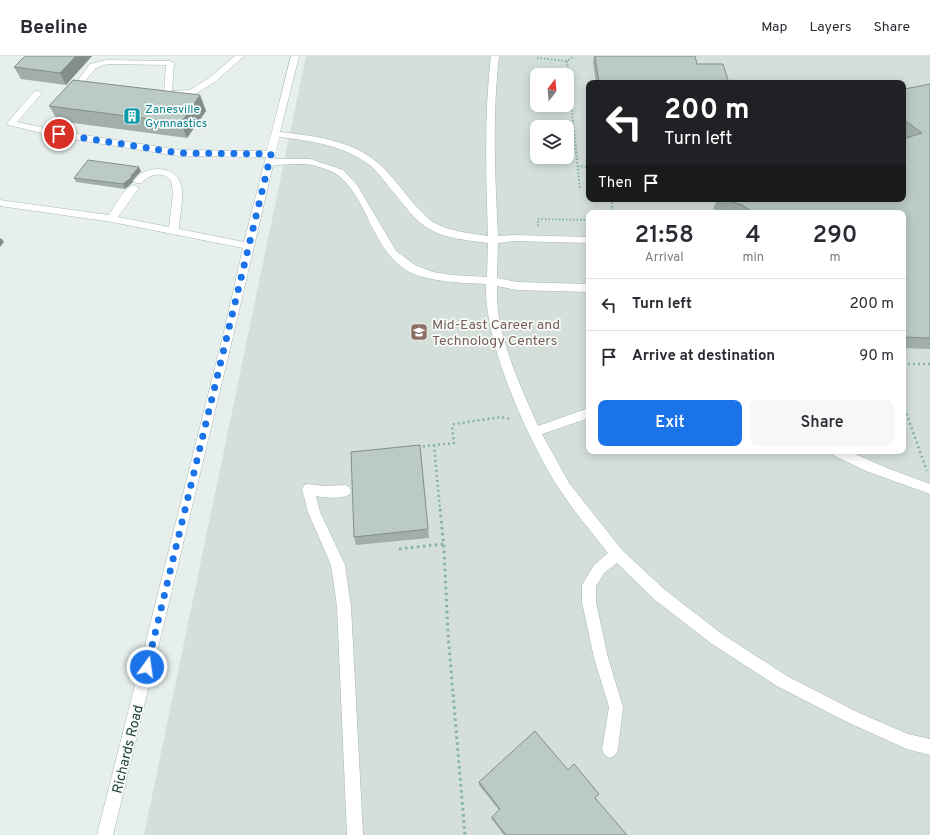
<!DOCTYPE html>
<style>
body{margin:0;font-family:Overpass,sans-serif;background:#f7f7f7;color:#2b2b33;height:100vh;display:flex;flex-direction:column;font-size:15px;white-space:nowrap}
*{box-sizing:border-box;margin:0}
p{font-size:13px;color:#7c7c81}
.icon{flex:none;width:22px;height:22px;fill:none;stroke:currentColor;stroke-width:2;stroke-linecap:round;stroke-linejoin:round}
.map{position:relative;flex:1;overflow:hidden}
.drawer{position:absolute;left:586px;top:154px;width:320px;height:244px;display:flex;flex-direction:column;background:#fff;border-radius:8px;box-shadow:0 2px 10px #0003}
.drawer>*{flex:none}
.hud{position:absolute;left:586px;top:24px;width:320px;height:122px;border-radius:8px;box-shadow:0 2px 10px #0003;background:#202124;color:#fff;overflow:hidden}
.needle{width:26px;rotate:16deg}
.buttons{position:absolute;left:530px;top:12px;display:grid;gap:8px}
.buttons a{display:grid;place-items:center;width:44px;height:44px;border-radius:8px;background:#fff;box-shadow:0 2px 10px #0003;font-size:20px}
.pin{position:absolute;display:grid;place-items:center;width:34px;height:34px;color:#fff;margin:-17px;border:2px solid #fff;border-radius:50%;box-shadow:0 1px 4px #0007}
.me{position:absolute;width:44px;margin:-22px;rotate:14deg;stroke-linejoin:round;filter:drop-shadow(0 0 3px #0008)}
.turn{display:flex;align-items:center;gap:14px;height:84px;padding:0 12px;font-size:18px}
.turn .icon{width:52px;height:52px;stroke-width:2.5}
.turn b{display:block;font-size:28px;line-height:34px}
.then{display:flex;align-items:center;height:38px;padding:0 12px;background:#0003;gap:8px;font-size:15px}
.eta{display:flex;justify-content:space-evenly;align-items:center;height:68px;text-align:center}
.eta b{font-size:24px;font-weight:600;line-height:28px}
.primary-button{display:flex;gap:8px;margin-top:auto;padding:8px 12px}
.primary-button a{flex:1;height:46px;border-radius:8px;background:#1a73e8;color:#fff;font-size:16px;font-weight:600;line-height:46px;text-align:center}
.primary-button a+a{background:#f7f7f7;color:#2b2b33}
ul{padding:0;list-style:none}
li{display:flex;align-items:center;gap:12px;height:52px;padding:0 12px;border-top:1px solid #e1e1e2}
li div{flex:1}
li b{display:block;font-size:15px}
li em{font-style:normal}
header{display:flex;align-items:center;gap:24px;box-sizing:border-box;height:56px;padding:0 20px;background:#fff;border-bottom:1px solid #e1e1e2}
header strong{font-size:19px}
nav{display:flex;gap:22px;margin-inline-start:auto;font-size:14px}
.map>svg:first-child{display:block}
.built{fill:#d4dfda;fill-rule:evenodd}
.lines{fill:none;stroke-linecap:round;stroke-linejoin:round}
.minor-casing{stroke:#a8b8b2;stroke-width:1}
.path-far2{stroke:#86b3a5;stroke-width:2;stroke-dasharray:1.5 2;stroke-linecap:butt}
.path-far1{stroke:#86b3a5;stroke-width:2.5;stroke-dasharray:2 3;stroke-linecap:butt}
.path{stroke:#86b3a5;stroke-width:3;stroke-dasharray:2.5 3.5;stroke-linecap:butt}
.minor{fill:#fff;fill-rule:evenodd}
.wall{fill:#a1aea9}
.shaded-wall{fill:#838d89}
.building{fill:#bbcac4;stroke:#838d89}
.route{stroke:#1a73e8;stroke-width:7;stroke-dasharray:0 12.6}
.labels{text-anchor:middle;stroke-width:3.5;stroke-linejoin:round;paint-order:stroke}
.far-culture-label{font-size:12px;fill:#0d838f;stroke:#f7fbf9;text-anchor:start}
.education-label{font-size:14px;fill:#785e54;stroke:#f7fbf9;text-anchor:start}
.street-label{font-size:14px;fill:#24423a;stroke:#f7fbf9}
</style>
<header>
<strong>Beeline</strong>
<nav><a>Map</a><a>Layers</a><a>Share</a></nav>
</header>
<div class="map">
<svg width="930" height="779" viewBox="0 0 930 779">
<rect width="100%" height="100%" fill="#e6efeb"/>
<path class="built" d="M306,0H930V779H144ZM537,19H567V49H537ZM589,27H903V143H589ZM537,71H567V101H537ZM589,157H903V395H589Z"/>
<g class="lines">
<defs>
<path id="minor" d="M235,0H244L215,26L195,38L162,40L161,38L164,36L166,9L107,8L96,12L84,26L94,28V32L79,30L75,28L90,8L107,4L170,5L174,7L172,35L190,34L209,22Z
M291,0H299L280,76C314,80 352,84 378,107C395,122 407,142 423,157C427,161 430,165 435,167C451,176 470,177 488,180C486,120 484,59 491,0H499C492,59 495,121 498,180L514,179L589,181V187L514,185L498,187L497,222L517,226L589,228V236L517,234L497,230C495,278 519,326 538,370L589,352V362L542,378L569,427L622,494L665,534L722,578L787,620L857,656L908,678L930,683V699L907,693L847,666L777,630L712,588L655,544L617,507L604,517L596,530V546L608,602L623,651L618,694L615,699L610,702L605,699L602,694L609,651L594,602L582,546V529L594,509L608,497C592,476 574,456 560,434C528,384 484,288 486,228C464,227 425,226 406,214C371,191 368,143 338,119C331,114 320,111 312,109C300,107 285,109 273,109L234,276L113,779H97L224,276L243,192L112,166L0,150V144L109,159C115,150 123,132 134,129L139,132L118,161L169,171L173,137L171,124C162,115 149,118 142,127H136L134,125C140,116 148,113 158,113C193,115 180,149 179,173L244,186L266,101L179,100L59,81L8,69L7,67L35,35H38L42,37L17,66L59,75L179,94L267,95ZM279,81C312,85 344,89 371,110C380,118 387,129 395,138C404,149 414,163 426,171C444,183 468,184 488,187L487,221L452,219L433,216L415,209L396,195L357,129L343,114L310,103H274Z
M831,395H848L887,412L930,428V438L866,415L833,399Z
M308,428L325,430L345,429L349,431L351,435L349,439C339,443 327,442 316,440L320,456L345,509L351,550L363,779H347L337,550L331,509L308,456L302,433L304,429Z"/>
</defs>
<use href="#minor" class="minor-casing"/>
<path class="path-far2" d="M537,2L567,5L574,0
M567,5L580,134
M578,110L589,111
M612,143V157
M538,170V163L589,164"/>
<path class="path-far1" d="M903,308H930
M903,348L927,415
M434,389L440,454
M418,391L454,387L452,370L454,368L501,361L510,363"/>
<path class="path" d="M440,453L444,492L448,578L465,779
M399,493L443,488"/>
<use href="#minor" class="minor"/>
</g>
<path class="wall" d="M25,0H92L66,29L21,23L14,11Z
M594,0H695L697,8L729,27H596L593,6Z
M930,28V293L903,292V157H726L713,153L716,146H684L683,143H903L906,82L903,80V35Z
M200,39L206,55L187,82L58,65L49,50Z
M141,115L133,124V126L125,133L76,126L74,122Z
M420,389L429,482L356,489L354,481Z
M568,714L595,742L627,779H504L491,762L499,754L479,729V726Z"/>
<path class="shaded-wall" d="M76,0H92L66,29L60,17Z
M200,39L206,55L187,82L181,67Z
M139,111L141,115L133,124V126L125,133L123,128Z
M1,182L4,186L0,191V183Z"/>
<path class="building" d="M25,0H76L60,17L14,11Z
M595,0H695L697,8H723L729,27H599Z
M73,24L200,39L181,67L49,50Z
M930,28V282L903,281V157H754L742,149L723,143H903V83L922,77L903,63V35L905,33Z
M88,104L139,111L131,120V122L123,128L74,122Z
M420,389L428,473L354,481L351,396Z
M535,675L568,714L574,708L599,738L595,742L627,779H506L492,761L500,753L479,726Z"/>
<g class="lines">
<path class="route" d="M59,78L179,97L271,98L147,611"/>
</g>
<defs>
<symbol id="building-square" viewBox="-11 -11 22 22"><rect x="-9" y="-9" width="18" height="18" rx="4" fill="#0f9aa8" stroke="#f7fbf9"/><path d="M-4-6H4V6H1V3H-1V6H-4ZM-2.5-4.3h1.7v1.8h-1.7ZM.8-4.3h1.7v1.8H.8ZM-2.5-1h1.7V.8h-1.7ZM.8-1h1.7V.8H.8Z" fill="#fff"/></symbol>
<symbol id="school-square" viewBox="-11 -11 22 22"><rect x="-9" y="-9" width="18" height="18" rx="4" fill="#8d6e63" stroke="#f7fbf9"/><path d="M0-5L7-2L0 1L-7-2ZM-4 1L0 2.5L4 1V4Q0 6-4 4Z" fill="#fff"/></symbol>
</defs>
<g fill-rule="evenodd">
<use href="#building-square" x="122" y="50" width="20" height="20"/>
<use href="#school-square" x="409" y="266" width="20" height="20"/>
</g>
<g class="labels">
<g class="far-culture-label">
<text x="145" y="57">Zanesville<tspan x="145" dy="14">Gymnastics</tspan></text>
</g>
<g class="education-label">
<text x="432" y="273">Mid-East Career and<tspan x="432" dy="16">Technology Centers</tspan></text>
</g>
<g class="street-label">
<text transform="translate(127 693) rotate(-76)" y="5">Richards Road</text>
</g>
</g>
</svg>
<div class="buttons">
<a><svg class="needle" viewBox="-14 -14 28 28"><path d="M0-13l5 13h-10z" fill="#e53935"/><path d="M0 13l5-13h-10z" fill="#7c7c81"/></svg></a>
<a><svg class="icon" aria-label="layers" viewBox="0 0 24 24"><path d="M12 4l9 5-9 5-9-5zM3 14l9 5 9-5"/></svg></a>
</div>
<div class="pin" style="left:59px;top:78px;background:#d93025"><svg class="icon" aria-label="arrive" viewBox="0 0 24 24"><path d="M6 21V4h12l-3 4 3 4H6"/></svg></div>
<svg class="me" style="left:147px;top:611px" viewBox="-20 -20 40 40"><circle r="17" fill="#1a73e8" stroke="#fff" stroke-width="3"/><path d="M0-11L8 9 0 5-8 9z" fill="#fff"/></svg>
<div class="hud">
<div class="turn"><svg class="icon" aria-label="left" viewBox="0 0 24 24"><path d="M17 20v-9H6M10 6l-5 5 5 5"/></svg><div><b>200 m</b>Turn left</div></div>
<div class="then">Then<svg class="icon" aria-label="arrive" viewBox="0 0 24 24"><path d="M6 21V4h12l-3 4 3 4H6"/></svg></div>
</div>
<section class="drawer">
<div class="eta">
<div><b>21:58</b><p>Arrival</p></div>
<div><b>4</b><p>min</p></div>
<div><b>290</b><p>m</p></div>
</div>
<ul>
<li><svg class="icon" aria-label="left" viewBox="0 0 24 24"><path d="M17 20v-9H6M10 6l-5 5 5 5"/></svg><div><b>Turn left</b></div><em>200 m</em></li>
<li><svg class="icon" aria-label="arrive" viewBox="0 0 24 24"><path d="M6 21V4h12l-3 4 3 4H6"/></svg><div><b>Arrive at destination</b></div><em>90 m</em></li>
</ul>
<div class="primary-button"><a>Exit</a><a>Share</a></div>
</section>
</div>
